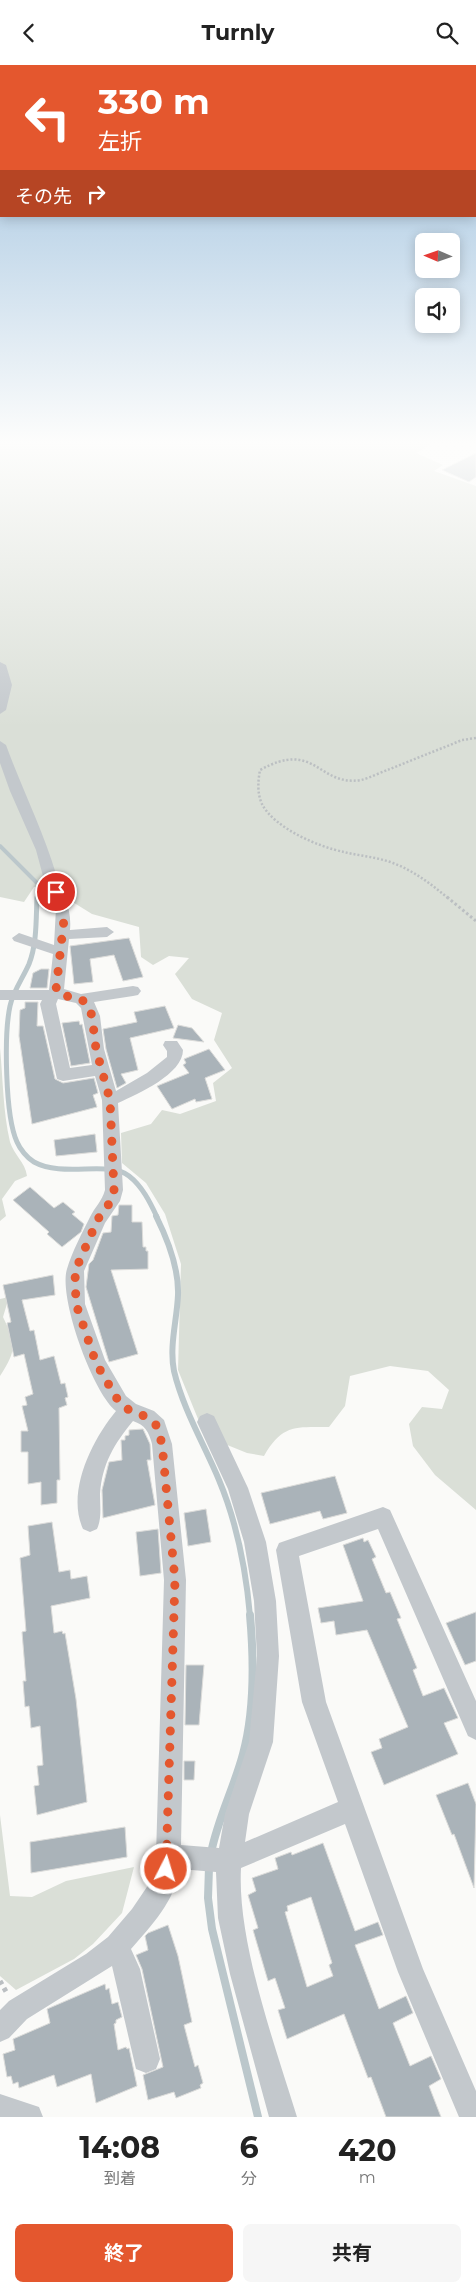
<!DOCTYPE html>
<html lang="ja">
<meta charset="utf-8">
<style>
body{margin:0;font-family:Montserrat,"Noto Sans JP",sans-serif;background:#f6f6f6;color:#222;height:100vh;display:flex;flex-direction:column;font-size:19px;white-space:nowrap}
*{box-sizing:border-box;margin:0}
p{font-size:16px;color:#767676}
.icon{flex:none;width:28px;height:28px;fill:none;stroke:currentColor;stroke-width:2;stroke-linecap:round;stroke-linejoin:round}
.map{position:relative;height:2052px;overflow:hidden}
.panel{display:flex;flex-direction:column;background:#fff;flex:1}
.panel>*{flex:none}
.hud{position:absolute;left:0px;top:0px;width:476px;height:152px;box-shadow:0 2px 12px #0003;background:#e4572e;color:#fff;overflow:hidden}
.needle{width:32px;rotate:272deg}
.controls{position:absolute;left:415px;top:168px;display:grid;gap:10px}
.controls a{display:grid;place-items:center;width:45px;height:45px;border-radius:8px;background:#fff;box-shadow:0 2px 12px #0003;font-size:25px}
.pin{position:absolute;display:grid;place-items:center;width:42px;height:42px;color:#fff;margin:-21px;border:2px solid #fff;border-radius:50%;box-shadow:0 1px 5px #0007}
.me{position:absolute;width:55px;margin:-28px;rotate:5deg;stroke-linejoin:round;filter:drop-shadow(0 0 4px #0008)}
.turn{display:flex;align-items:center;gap:18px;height:105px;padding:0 15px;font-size:22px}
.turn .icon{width:65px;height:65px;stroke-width:2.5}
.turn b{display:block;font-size:35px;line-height:42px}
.then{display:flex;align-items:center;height:48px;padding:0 15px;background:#0003;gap:10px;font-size:19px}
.eta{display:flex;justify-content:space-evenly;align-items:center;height:85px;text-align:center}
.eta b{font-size:30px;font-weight:700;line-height:35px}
.cta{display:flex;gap:10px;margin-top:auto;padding:10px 15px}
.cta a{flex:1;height:58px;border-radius:8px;background:#e4572e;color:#fff;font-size:20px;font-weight:700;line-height:58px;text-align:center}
.cta a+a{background:#f6f6f6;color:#222}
header{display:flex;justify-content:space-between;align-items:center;height:65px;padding:0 15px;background:#fff;font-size:22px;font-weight:700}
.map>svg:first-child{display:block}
.green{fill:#dadfd7}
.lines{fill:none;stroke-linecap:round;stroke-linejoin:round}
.stream-far3{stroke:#bbc7cb;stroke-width:4}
.stream-far2{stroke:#bbc7cb;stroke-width:5}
.stream-far1{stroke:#bbc7cb;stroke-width:6}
.stream{stroke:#bbc7cb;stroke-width:8}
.building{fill:#aab3b9;stroke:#dcdcda;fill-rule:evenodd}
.path-far2{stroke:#bbbfc2;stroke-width:2.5;stroke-dasharray:2 2;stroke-linecap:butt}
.path-far1{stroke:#bbbfc2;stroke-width:3;stroke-dasharray:2.5 2.5;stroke-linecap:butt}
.path{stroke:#bbbfc2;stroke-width:5;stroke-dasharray:4 4;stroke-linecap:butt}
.minor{fill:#c3c8cc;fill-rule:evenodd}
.route{stroke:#e4572e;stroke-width:9;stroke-dasharray:0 16.2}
</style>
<header><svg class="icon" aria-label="back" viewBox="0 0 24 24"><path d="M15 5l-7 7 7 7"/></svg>Turnly<svg class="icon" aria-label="search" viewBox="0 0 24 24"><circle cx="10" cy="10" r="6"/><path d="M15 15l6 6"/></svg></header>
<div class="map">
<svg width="476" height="2052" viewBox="0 0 476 2052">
<rect width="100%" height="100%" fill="#fafaf8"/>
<path class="green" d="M0,376H437L416,388L443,400L434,406L476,421V1445L435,1410L413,1381L409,1359L422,1342L442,1344L449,1325L428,1306L390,1301L350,1311L345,1341L329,1362C296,1362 282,1359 264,1391L247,1388L205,1371L178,1305L181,1199L165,1149L146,1118L122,1098L121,1068L151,1059L162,1045L180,1049L216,1036L213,1018L232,1003L214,975L222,948L192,934L175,909L189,893L169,891L153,900L141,892L139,862L92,849L71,836L64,820L34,822L24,837L0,832Z
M0,983C3,1014 3,1047 10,1077C14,1090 25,1097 27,1111L15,1116L2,1134L6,1151L0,1156Z
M9,1232L3,1252C16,1279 17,1285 0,1311V1234Z
M0,1750L10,1831L32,1832L66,1816L134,1802L122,1848L93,1879L74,1894L16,1925L0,1911Z"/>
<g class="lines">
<path class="stream-far3" d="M0,781L38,819L37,833"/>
<path class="stream-far2" d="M37,832C36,854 37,879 29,899C23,913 13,926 10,941C4,969 5,1051 17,1077C20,1084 27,1093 34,1097C63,1113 109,1095 129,1111C142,1121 150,1137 157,1152"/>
<path class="stream-far1" d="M156,1151C168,1175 179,1203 178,1230C177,1255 169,1281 174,1306C183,1344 204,1379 219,1415C237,1458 246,1505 250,1551"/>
<path class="stream" d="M211,1788C218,1753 234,1723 243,1689C255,1645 254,1595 250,1550
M209,1802L208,1833L212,1864L258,2052"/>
</g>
<path class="building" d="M476,388V412L469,417L442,405Z
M129,873L143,912L123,916L114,890L90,894L93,917L74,919L70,881Z
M41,904H49L47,923H30L33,908Z
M25,937H38L37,961H43L55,1014L63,1018L94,1013L98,1028L93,1030L97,1042L32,1059L19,971L20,945L25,943Z
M165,941L174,963L130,973L138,1005L121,1009L126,1018L117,1023L106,984L103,964L137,957L134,947Z
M79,956L80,960L82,959L90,998L71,1001L62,958Z
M178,960L192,963L204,977L173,973Z
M209,984L225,1005L205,1013L212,1034L196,1037L195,1034L172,1044L157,1021L189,1008L183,1000L186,998L184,994Z
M95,1069L97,1087L56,1091L54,1075Z
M30,1122L54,1143L63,1137L75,1147L72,1149L84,1159L81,1167L62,1182L47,1169L49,1167L13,1135Z
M119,1140H132V1157H142L143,1182H146V1186H148V1204L111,1205L138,1289L109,1297L86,1222L89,1199L93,1195L103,1168L111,1167L112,1151L118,1150Z
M53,1210L55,1230L22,1235L30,1266L34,1265L40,1295L54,1291L61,1319L65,1318L68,1332L65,1333L67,1340L59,1343L60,1415H57V1438L41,1440V1417L28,1419V1387H21V1366H28L22,1341L27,1340L25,1332L33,1329L24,1289L14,1292L7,1258L11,1257L3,1220Z
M143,1364L150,1379L151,1395H147L155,1440L103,1453L102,1425L109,1397L122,1395L121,1375H125V1371L129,1370V1365Z
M335,1411L347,1448L323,1454L320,1446L270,1459L261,1428Z
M206,1444L211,1477L188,1481L184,1448Z
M52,1457L59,1507L70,1505L71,1514L87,1511L90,1533L51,1541L54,1568L62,1566L63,1569L65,1568L76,1634L87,1737L37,1750L34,1721L39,1720L37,1701L43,1700L40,1661L31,1663L29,1641L25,1642L23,1616H26L22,1567L26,1566L20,1493L30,1490L28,1461Z
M158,1464L161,1508L140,1511L136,1467Z
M363,1473L364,1477L368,1475L376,1492L372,1494L386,1528L390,1527L401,1553L397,1554L417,1603L413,1605L423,1631L444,1623L458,1653L444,1658L458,1689L384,1720L371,1687L382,1683L379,1674L408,1662L367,1565L336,1570L334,1556L321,1558L318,1543L363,1536L343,1480Z
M476,1547V1596L465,1600L446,1558Z
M186,1600H204L199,1660H185Z
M184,1696H195L194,1715H184Z
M468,1718L476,1739L474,1823L454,1769L452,1770L436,1730Z
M125,1762L127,1792L31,1808L30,1777Z
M323,1778L355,1866L378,1857L383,1870L355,1880L379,1944L406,1931L413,1948L393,1958L410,2001L431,1991L441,2014L429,2021L441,2052H386L371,2012L368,2013L344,1949L287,1974L278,1945L285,1943L275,1913L268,1916L253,1865L258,1863L248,1830L256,1826L252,1813L278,1804L275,1793L291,1787L292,1790ZM311,1832L332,1898L329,1900L333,1911L307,1922L285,1847L288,1846L287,1841Z
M168,1860L178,1891L192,1957L184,1960L195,2002L198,2000L203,2018L200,2020L201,2023L176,2033L174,2027L148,2035L143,2010L163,2002L142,1904L136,1890L148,1885L145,1871L148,1868Z
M105,1919L106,1925L109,1923L112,1939L118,1937L122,1952L116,1955V1958L114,1959L118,1985L126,1982L127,1984L129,1983L137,2021L96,2038L91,2009L57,2022L54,2010L19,2023L18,2017L13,2019L11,2011L7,2012L3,1989L15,1985L13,1974L50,1958L47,1944Z"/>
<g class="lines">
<path class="path-far2" d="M448,833C431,819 414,806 393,798C377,792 360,791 344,787C319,782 274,763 262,739C257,728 258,716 260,705C316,674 318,722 361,715C370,713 381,707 390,704C414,694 438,685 462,675L476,673"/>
<path class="path-far1" d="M447,832L476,856"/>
<path class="path" d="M0,1916L8,1930"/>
<path class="minor" d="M0,597L6,600L12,620L6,645L0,649Z
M0,676L6,680C22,724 43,765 56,809C63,829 72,843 70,865L107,862L114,867L107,872L69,874L64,924L81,929L133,921L138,922L141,926L138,930L133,931L94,937L100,951L104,984L116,1026L147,1008L167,992V986L163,980L165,976H177L183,985C183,1009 138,1029 118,1038L123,1125L120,1136L105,1158L84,1206L85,1239L105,1295L126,1331L136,1339L154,1346L164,1355L172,1379L186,1515L181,1780L219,1783L225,1749L249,1677L257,1591L254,1536L244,1477L228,1424L197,1357L200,1351L207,1348L214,1351L248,1423L266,1477L276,1536L279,1591L273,1677L249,1749L245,1777L338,1737L302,1637L276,1485L279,1478L383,1442L390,1445L476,1636V1675L468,1671L378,1464L299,1491L326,1637L423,1904L476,2026V2052H459L398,1907L345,1759L241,1803C237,1877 275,1980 297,2052H269L230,1909L218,1853L216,1807L179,1804C176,1835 151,1861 131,1884L140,1904L160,1994L156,2004L146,2008L136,2004L112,1901L27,1954L9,1973L0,1977V1945L9,1936L86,1889L108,1872L132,1844L153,1813L156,1791L164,1515L152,1379C149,1367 145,1360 133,1356C114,1379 102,1399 100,1429C100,1441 102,1453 97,1464L90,1467L83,1464C66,1427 92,1375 116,1346C93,1328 58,1232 67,1204C72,1187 82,1168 90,1152C95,1142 102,1136 105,1125L102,1035L95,1011L63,1016L57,1014L40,939L42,935H0V925H49L53,889L14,876L12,873L19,868L54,880L56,843L43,811L36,785L10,726L0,698ZM58,934L76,938L81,943L92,1000L70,1003L56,939Z
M0,2029L39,2042L43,2052H0Z"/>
</g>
<linearGradient id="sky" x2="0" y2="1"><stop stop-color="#96bcdc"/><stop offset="0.57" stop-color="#fdfdfc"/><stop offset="1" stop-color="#fdfdfc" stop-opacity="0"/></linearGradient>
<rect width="476" height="663" fill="url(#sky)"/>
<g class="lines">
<path class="route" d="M56,827L64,854L56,925L61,930L81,934L88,940L92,951L96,984L110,1035L114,1125L111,1136L98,1154L75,1206L76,1239L96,1298L119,1337L129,1345L147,1352L157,1361L162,1379L175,1515L166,1804"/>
</g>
</svg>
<div class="controls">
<a><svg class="needle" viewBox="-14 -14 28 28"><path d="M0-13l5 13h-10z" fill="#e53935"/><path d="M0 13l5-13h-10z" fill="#767676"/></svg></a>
<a><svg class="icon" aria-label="sound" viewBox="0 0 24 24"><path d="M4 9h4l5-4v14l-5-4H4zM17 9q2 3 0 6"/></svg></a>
</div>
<div class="pin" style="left:56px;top:827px;background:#d93025"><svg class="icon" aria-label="arrive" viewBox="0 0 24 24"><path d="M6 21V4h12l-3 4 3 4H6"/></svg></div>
<svg class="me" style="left:166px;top:1804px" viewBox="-20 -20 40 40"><circle r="17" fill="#e4572e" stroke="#fff" stroke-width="3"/><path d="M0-11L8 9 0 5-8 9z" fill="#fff"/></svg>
<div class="hud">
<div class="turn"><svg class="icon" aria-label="left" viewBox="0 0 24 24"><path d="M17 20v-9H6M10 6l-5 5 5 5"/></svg><div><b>330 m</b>左折</div></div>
<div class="then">その先<svg class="icon" aria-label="right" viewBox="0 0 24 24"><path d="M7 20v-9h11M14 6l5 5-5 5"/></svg></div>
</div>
</div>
<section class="panel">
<div class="eta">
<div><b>14:08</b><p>到着</p></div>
<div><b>6</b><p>分</p></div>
<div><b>420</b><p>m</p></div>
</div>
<div class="cta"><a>終了</a><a>共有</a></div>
</section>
